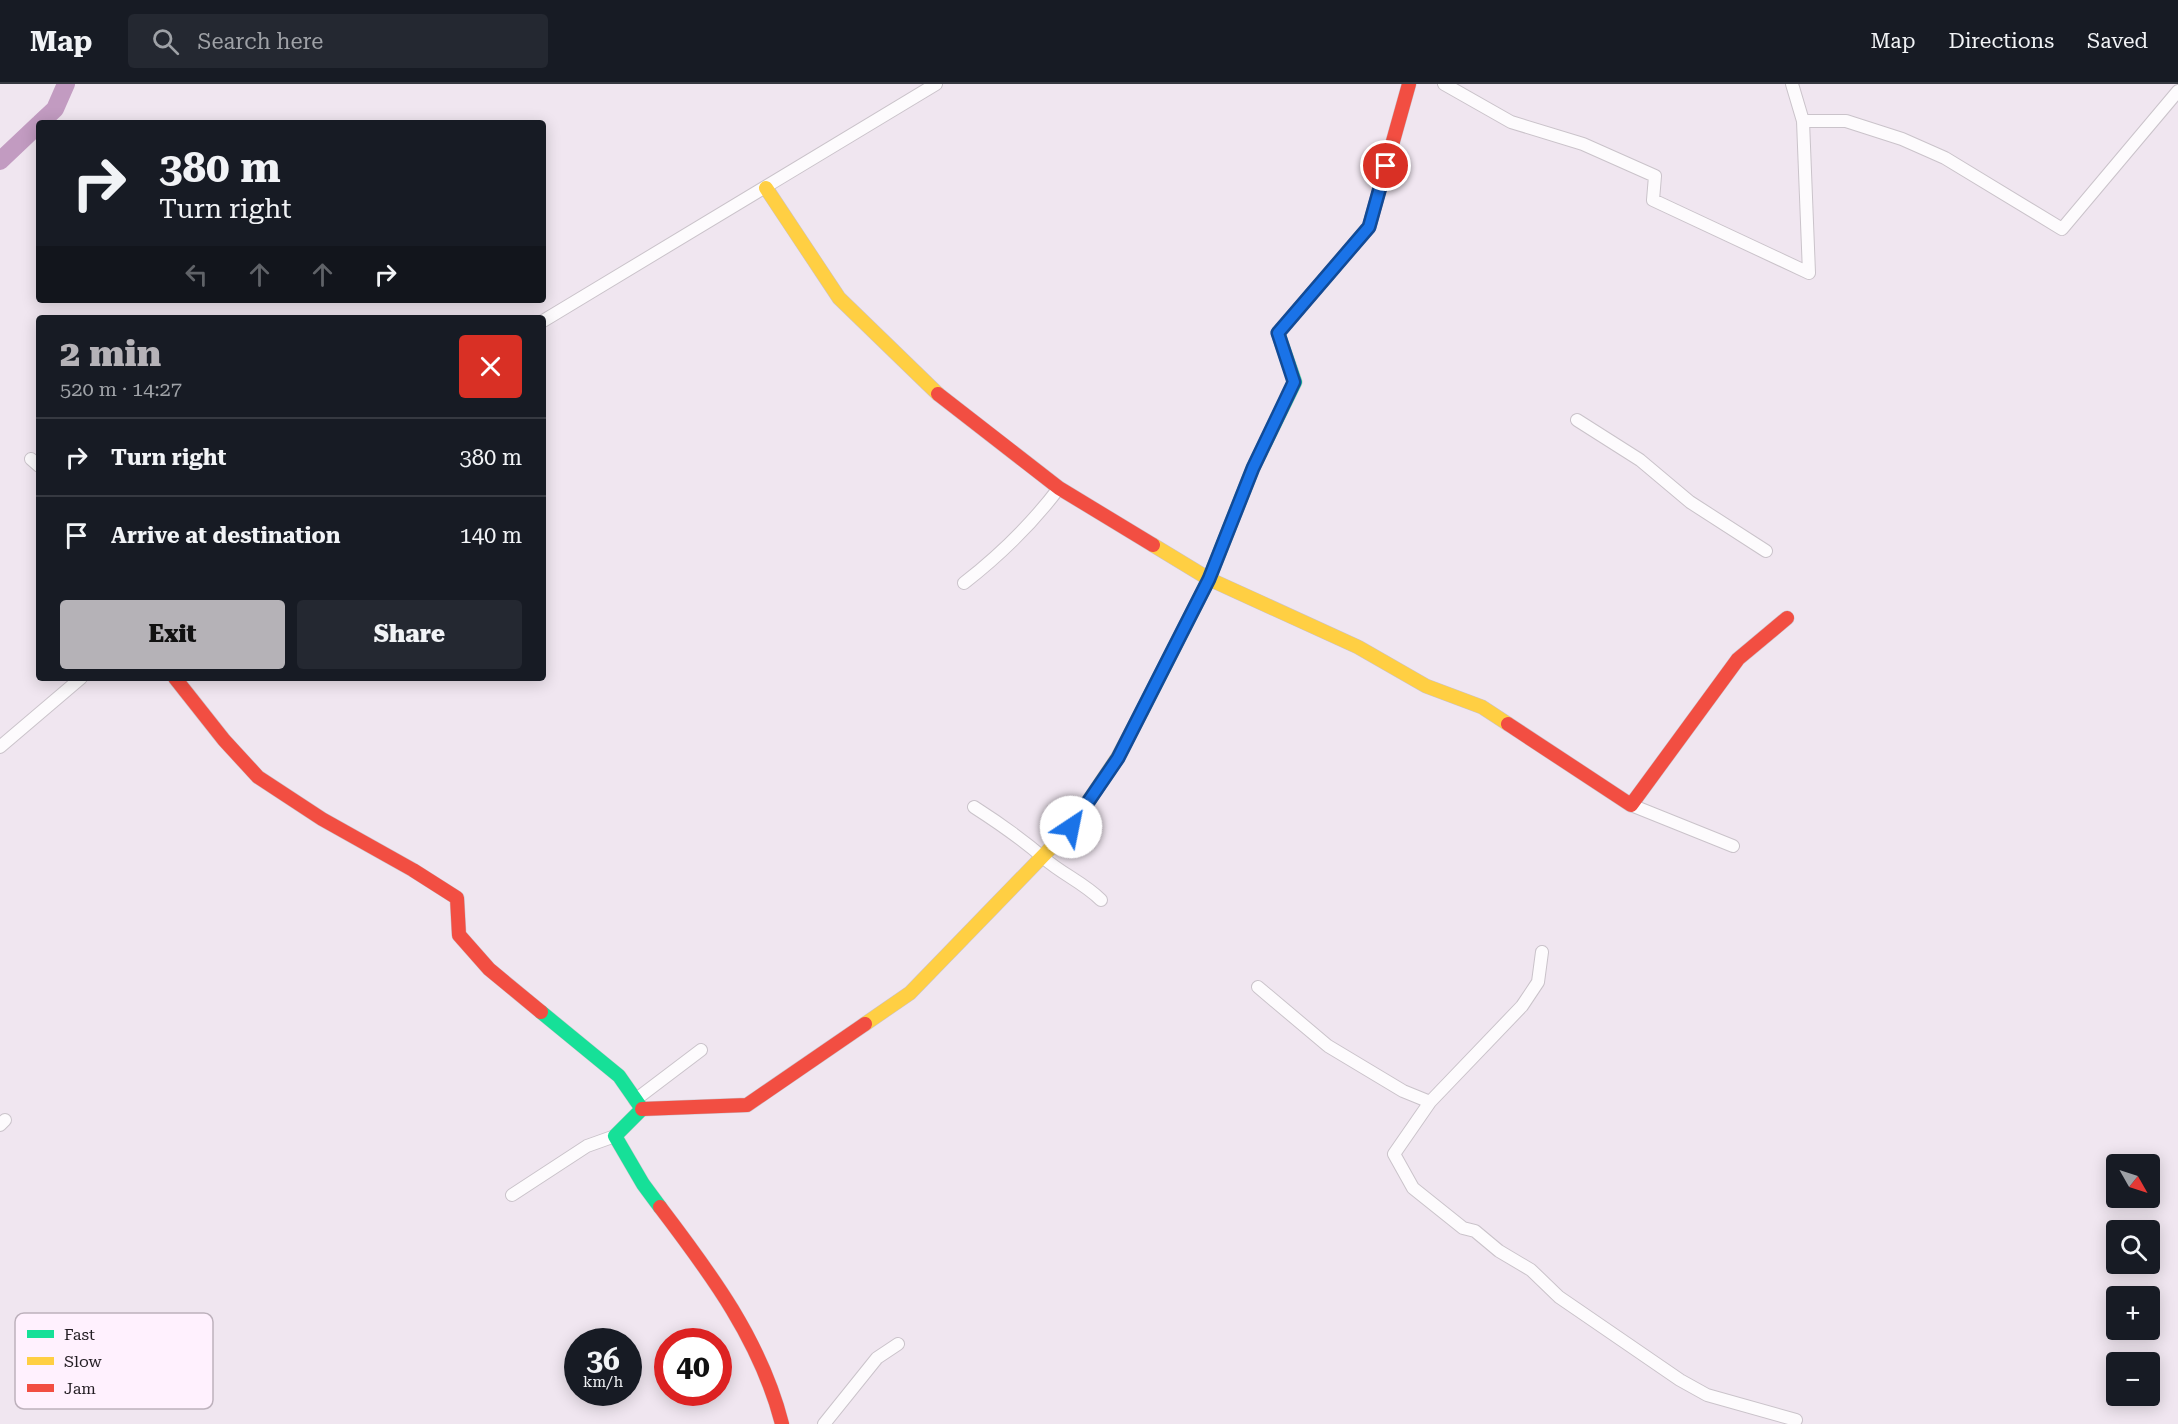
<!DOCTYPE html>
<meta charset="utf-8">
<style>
body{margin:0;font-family:"Roboto Serif",serif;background:#242831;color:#f1f3f6;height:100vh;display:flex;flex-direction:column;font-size:22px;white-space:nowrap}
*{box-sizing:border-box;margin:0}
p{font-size:20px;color:#9ea1a6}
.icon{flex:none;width:33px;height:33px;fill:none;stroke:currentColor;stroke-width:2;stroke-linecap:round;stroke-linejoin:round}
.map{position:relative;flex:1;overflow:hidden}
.sheet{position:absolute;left:36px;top:231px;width:510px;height:366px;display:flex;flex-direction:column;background:#171b24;border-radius:6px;box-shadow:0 3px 15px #0003}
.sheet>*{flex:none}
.banner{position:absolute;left:36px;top:36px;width:510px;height:183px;border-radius:6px;box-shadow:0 3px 15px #0003;background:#171b24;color:#f1f3f6;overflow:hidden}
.needle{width:39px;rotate:129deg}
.buttons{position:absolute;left:2106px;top:1070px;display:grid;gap:12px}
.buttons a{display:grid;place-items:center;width:54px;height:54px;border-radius:6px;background:#171b24;box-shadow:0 3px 15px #0003;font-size:30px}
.speed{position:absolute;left:564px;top:1244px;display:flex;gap:12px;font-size:30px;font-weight:700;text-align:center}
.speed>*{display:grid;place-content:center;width:78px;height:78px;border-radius:50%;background:#171b24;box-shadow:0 3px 15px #0003;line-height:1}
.speed small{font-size:15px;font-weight:400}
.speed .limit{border:9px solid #d22;background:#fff;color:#111}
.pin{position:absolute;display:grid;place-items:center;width:51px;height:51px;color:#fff;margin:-26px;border:3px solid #fff;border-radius:50%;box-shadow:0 2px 6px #0007}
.me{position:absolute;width:66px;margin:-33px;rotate:34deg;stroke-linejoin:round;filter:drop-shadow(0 0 4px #0008)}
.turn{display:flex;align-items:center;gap:21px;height:126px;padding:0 24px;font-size:27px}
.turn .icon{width:78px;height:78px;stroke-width:2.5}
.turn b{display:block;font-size:42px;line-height:51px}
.lanes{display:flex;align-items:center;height:57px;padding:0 24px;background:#0003;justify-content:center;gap:30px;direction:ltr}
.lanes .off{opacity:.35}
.round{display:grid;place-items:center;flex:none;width:63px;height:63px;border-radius:6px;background:#242831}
.overview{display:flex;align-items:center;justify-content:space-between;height:102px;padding:0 24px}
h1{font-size:36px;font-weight:800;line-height:45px;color:#b5b2b7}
.primary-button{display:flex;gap:12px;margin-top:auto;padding:12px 24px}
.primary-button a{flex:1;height:69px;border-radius:6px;background:#b5b2b7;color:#111;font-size:24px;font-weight:800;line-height:69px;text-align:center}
.primary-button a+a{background:#242831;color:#f1f3f6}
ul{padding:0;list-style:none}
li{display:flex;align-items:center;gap:18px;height:78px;padding:0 24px;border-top:2px solid #363941}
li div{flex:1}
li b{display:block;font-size:22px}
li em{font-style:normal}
header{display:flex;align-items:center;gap:36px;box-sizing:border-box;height:84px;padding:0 30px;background:#171b24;border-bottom:2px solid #363941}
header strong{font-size:28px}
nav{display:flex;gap:33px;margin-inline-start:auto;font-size:21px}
.search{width:420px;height:54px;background:#242831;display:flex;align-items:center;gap:15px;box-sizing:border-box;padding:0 21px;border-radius:6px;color:#9ea1a6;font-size:22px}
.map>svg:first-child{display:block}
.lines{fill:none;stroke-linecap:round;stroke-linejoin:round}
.river{stroke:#c29bc1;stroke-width:18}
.street-casing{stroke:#cac3ca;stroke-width:14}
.fast-casing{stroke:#cac3ca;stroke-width:15}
.slow-casing{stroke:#cac3ca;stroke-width:15}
.jam-casing{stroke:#cac3ca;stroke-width:15}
.street{stroke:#fdfbfd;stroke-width:12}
.fast{stroke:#16e098;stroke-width:14}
.slow{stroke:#ffcf43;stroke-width:14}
.jam{stroke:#f24e42;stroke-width:14}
.route-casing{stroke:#114b97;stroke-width:15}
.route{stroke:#1a73e8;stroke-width:10}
.key{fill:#fff1fe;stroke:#bdb1bc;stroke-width:1.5}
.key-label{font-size:16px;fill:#231d23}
</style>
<header>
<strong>Map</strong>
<div class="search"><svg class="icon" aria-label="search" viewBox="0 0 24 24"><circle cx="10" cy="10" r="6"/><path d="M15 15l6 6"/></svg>Search here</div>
<nav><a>Map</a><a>Directions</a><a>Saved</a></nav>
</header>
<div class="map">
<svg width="2178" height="1340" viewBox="0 0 2178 1340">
<rect width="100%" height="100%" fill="#f0e6f0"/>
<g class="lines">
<path class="river" d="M40,39L55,25L66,0
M0,77L39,40"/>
<defs>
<path id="street" d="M1444,0L1511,38L1583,60L1655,92L1653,116L1809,189L1803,37L1792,0
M1803,37H1846L1902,55L1945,74L2062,145L2178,7
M543,237L936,0
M1577,336L1640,376L1690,418L1766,467
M31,375L39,382
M964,499C1000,471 1031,441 1059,404
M0,663L81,594
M1631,721L1733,762
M974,723C999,739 1023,756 1045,775C1062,790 1084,799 1101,816
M1542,868L1538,898L1522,922L1430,1018L1394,1070L1413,1104L1463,1144L1475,1147L1499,1167L1531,1186L1559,1213L1680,1296L1707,1311L1796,1336
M1258,903L1328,962L1403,1007L1430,1018
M635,1016L701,966
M0,1041L5,1036
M512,1111L587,1062L615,1052
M824,1340L877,1274L898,1260"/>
<path id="fast" d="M1142,627L1209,495L1253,384L1295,298L1278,249
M541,928L619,992L642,1025L615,1052L643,1100L660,1123"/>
<path id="slow" d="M766,104L839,214L938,310
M1153,461L1209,495L1358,563L1426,602L1482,623L1508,640
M865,940L910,909L1071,743L1118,673L1142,627"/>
<path id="jam" d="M1278,249L1369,143L1409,0
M938,310L1059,404L1153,461
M175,594L224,656L258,693L322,735L413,786L457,814L459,851L489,885L541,928
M1508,640L1631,721L1738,575L1787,534
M642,1025L747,1021L865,940
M660,1123C711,1190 761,1257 782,1340"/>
</defs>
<use href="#street" class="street-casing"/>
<use href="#fast" class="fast-casing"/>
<use href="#slow" class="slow-casing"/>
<use href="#jam" class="jam-casing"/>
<use href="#street" class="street"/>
<use href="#fast" class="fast"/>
<use href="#slow" class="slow"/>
<use href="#jam" class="jam"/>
</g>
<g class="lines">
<defs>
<path id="route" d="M1071,743L1118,674L1209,495L1253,384L1294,298L1278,249L1369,143L1386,82"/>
</defs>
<use href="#route" class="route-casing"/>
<use href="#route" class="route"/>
</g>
<rect x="15" y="1229" width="198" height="96" rx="9" class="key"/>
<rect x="27" y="1246" width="27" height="8" fill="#16e098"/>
<rect x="27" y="1273" width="27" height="8" fill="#ffcf43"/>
<rect x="27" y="1300" width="27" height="8" fill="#f24e42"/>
<g class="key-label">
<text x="64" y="1256">Fast</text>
<text x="64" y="1283">Slow</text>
<text x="64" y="1310">Jam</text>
</g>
</svg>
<div class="buttons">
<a><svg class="needle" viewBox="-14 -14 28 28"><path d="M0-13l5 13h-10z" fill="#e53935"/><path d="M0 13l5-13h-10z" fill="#9ea1a6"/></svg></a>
<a><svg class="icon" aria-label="search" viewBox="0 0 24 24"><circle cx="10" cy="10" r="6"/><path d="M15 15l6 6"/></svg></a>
<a>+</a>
<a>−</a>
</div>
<div class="speed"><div>36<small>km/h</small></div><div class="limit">40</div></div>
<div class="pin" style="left:1386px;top:82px;background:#d93025"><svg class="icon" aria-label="arrive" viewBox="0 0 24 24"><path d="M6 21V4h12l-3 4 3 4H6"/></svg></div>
<svg class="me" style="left:1071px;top:743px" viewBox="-20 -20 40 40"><circle r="19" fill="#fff"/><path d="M0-13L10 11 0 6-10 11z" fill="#1a73e8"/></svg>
<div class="banner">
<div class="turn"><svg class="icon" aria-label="right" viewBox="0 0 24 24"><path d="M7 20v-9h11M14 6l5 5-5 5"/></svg><div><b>380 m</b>Turn right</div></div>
<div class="lanes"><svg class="icon off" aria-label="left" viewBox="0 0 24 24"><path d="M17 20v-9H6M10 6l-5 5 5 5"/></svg><svg class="icon off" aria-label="ahead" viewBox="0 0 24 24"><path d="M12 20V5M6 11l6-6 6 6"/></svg><svg class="icon off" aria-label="ahead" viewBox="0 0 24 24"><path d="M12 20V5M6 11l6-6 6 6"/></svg><svg class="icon" aria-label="right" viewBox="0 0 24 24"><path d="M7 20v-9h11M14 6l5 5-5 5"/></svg></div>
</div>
<section class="sheet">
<div class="overview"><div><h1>2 min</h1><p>520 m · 14:27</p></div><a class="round" style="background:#d93025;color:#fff"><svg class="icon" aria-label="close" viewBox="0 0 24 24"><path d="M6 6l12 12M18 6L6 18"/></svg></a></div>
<ul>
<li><svg class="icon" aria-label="right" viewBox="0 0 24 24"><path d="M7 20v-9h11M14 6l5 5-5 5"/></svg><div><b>Turn right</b></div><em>380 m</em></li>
<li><svg class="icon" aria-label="arrive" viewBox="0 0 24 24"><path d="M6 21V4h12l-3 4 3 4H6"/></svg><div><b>Arrive at destination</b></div><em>140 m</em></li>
</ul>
<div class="primary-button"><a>Exit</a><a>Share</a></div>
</section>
</div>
